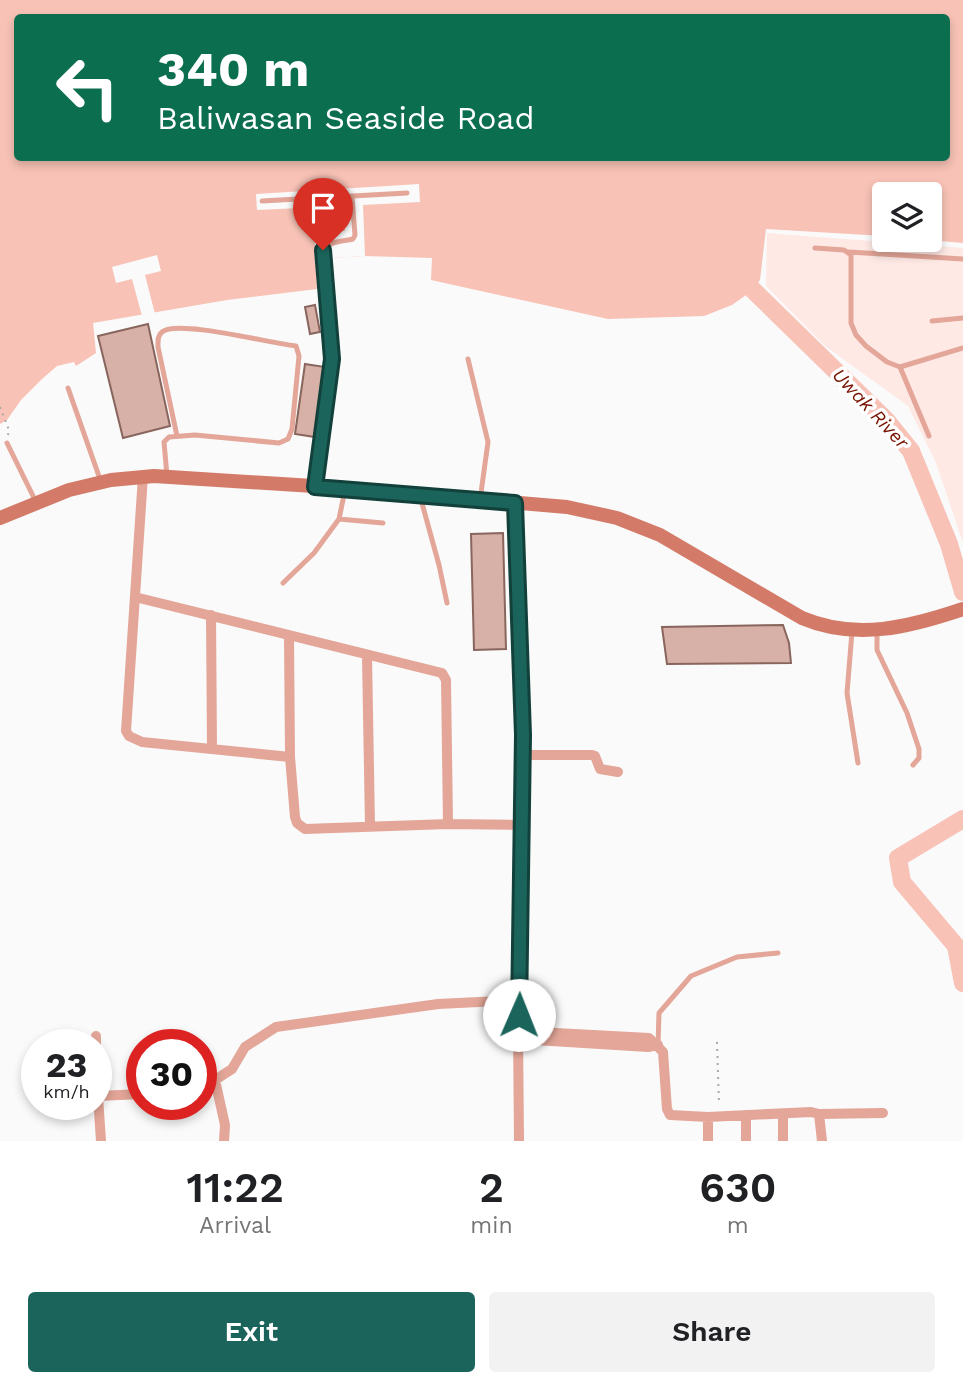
<!DOCTYPE html>
<style>
body{margin:0;font-family:"Work Sans",sans-serif;background:#f2f2f2;color:#202124;height:100vh;display:flex;flex-direction:column;font-size:26px;white-space:nowrap}
*{box-sizing:border-box;margin:0}
p{font-size:23px;color:#757577}
.icon{flex:none;width:38px;height:38px;fill:none;stroke:currentColor;stroke-width:2;stroke-linecap:round;stroke-linejoin:round}
.map{position:relative;height:1141px;overflow:hidden}
.details{display:flex;flex-direction:column;background:#fff;flex:1}
.details>*{flex:none}
.guide{position:absolute;left:14px;top:14px;width:936px;height:147px;border-radius:7px;box-shadow:0 4px 10px #0003;background:#0b6e4f;color:#fff;overflow:hidden}
.tools{position:absolute;left:872px;top:182px;display:grid;gap:14px}
.tools a{display:grid;place-items:center;width:70px;height:70px;border-radius:7px;background:#fff;box-shadow:0 4px 10px #0003;font-size:35px}
.speed{position:absolute;left:21px;top:1029px;display:flex;gap:14px;font-size:35px;font-weight:700;text-align:center}
.speed>*{display:grid;place-content:center;width:91px;height:91px;border-radius:50%;background:#fff;box-shadow:0 4px 10px #0003;line-height:1}
.speed small{font-size:18px;font-weight:400}
.speed .limit{border:10px solid #d22;background:#fff;color:#111}
.pin{position:absolute;display:grid;place-items:center;width:60px;height:60px;color:#fff;margin:-72px -30px;border-radius:50% 50% 50% 0;rotate:-45deg;box-shadow:0 0 7px #0007}
.pin .icon{rotate:45deg}
.me{position:absolute;width:77px;margin:-38px;rotate:1deg;stroke-linejoin:round;filter:drop-shadow(0 0 5px #0008)}
.turn{display:flex;align-items:center;gap:24px;height:147px;padding:0 28px;font-size:32px}
.turn .icon{width:91px;height:91px;stroke-width:2.5}
.turn b{display:block;font-size:49px;line-height:60px}
.eta{display:flex;justify-content:space-evenly;align-items:center;height:119px;text-align:center}
.eta b{font-size:42px;font-weight:600;line-height:49px}
.action{display:flex;gap:14px;margin-top:auto;padding:14px 28px}
.action a{flex:1;height:80px;border-radius:7px;background:#1b645b;color:#fff;font-size:28px;font-weight:600;line-height:80px;text-align:center}
.action a+a{background:#f2f2f2;color:#202124}
.map>svg:first-child{display:block}
.built{fill:#fee9e5}
.water{fill:#f8c2b6;fill-rule:evenodd}
.pier{fill:#fafafa}
.lines{fill:none;stroke-linecap:round;stroke-linejoin:round}
.river{stroke:#f8c2b6;stroke-width:18}
.building{fill:#d7b0a7;stroke:#88655d;stroke-width:2}
.path{stroke:#aca7a6;stroke-width:2;stroke-dasharray:2 5;stroke-linecap:butt}
.lane{stroke:#e3a698;stroke-width:5}
.street{stroke:#e3a698;stroke-width:10}
.secondary{stroke:#d37b68;stroke-width:14}
.route-casing{stroke:#12413b;stroke-width:18}
.route{stroke:#1b645b;stroke-width:12}
.labels{text-anchor:middle;stroke-width:7;stroke-linejoin:round;paint-order:stroke}
.water-label{font-size:19px;font-style:italic;fill:#771200;stroke:#fff}
</style>
<div class="map">
<svg width="963" height="1141" viewBox="0 0 963 1141">
<rect width="100%" height="100%" fill="#fafafa"/>
<path class="built" d="M767,233L963,248V543L936,463L908,406L825,346L766,286Z"/>
<path class="water" d="M0,0H963V243L929,240V194H884V236L766,229L760,280L753,290L732,305L704,316L608,319L431,280L432,258L364,256L316,259L317,289L227,300L93,323L96,353L76,366L74,362L57,366L42,379L21,400L7,420L0,424ZM18,18H947V158H18Z"/>
<path class="pier" d="M419,184L420,202L363,205L365,256L316,259L314,234L345,231L343,208L342,206L257,210L256,194Z
M157,255L161,271L145,275L155,314L142,316L132,279L116,283L112,267Z"/>
<g class="lines">
<path class="river" d="M753,290L886,420L911,451L949,544L963,592
M963,819L898,858L902,882L956,946L963,983"/>
</g>
<path class="building" d="M315,305L320,332L310,334L305,307Z
M148,324L170,426L123,438L98,336Z
M305,364L325,367L315,437L295,434Z
M503,533L506,649L474,650L471,534Z
M783,625L789,643L791,663L667,664L662,627Z"/>
<g class="lines">
<path class="path" d="M0,407L9,430L8,435
M717,1042L719,1104"/>
<path class="lane" d="M262,201L407,193
M815,248L844,250L851,255V323L856,335L866,346L887,362L900,367L963,348
M849,252L963,259
M932,321L963,318
M468,359L488,442L480,500
M900,367L929,436
M68,388L101,482
M7,443L36,502
M167,476L164,442L169,437L195,435L279,443L288,439L292,429L299,356L296,346C273,344 177,319 162,332C157,336 158,342 158,347L177,436
M316,485L332,359L322,255C324,241 341,242 353,239L355,235L352,197
M420,496L439,565L447,603
M339,519L383,523
M283,583L314,553L339,519L345,490
M877,631V650L907,713L919,749V758L913,765
M852,632L847,693L858,763
M658,1045L659,1013L691,976L737,957L778,953"/>
<path class="street" d="M143,476L126,731L129,736L142,742L290,757
M515,503L522,735L518,1031L519,1141
M135,597L442,673L446,680L448,824
M211,615L212,749
M289,636L290,757L295,817L297,823L305,829L448,824L520,825
M367,656L370,826
M522,755H592L595,756L600,769L618,772
M518,1031L649,1038L663,1052L667,1109L670,1115L708,1117L811,1112L819,1114L822,1141
M96,1036V1045
M519,1039L648,1047L658,1045
M96,1050L98,1096
M819,1114L883,1113
M783,1115V1141
M708,1117V1141
M101,1141L98,1096L142,1094
M224,1141L225,1125L215,1080L232,1069L245,1047L276,1027L438,1004L520,1000
M746,1141V1115"/>
<path class="secondary" d="M0,518L69,490L111,480L154,476L345,488L567,507L617,518L660,535L802,618C856,641 910,627 963,609"/>
</g>
<g class="lines">
<defs>
<path id="route" d="M323,250L332,359L315,487L515,503L523,735L519,1015"/>
</defs>
<use href="#route" class="route-casing"/>
<use href="#route" class="route"/>
</g>
<g class="labels">
<g class="water-label">
<text transform="translate(871 408) rotate(47)" y="7">Uwak River</text>
</g>
</g>
</svg>
<div class="tools">
<a><svg class="icon" aria-label="layers" viewBox="0 0 24 24"><path d="M12 4l9 5-9 5-9-5zM3 14l9 5 9-5"/></svg></a>
</div>
<div class="speed"><div>23<small>km/h</small></div><div class="limit">30</div></div>
<div class="pin" style="left:323px;top:250px;background:#d93025"><svg class="icon" aria-label="arrive" viewBox="0 0 24 24"><path d="M6 21V4h12l-3 4 3 4H6"/></svg></div>
<svg class="me" style="left:519px;top:1015px" viewBox="-20 -20 40 40"><circle r="19" fill="#fff"/><path d="M0-13L10 11 0 6-10 11z" fill="#1b645b"/></svg>
<div class="guide">
<div class="turn"><svg class="icon" aria-label="left" viewBox="0 0 24 24"><path d="M17 20v-9H6M10 6l-5 5 5 5"/></svg><div><b>340 m</b>Baliwasan Seaside Road</div></div>
</div>
</div>
<section class="details">
<div class="eta">
<div><b>11:22</b><p>Arrival</p></div>
<div><b>2</b><p>min</p></div>
<div><b>630</b><p>m</p></div>
</div>
<div class="action"><a>Exit</a><a>Share</a></div>
</section>
